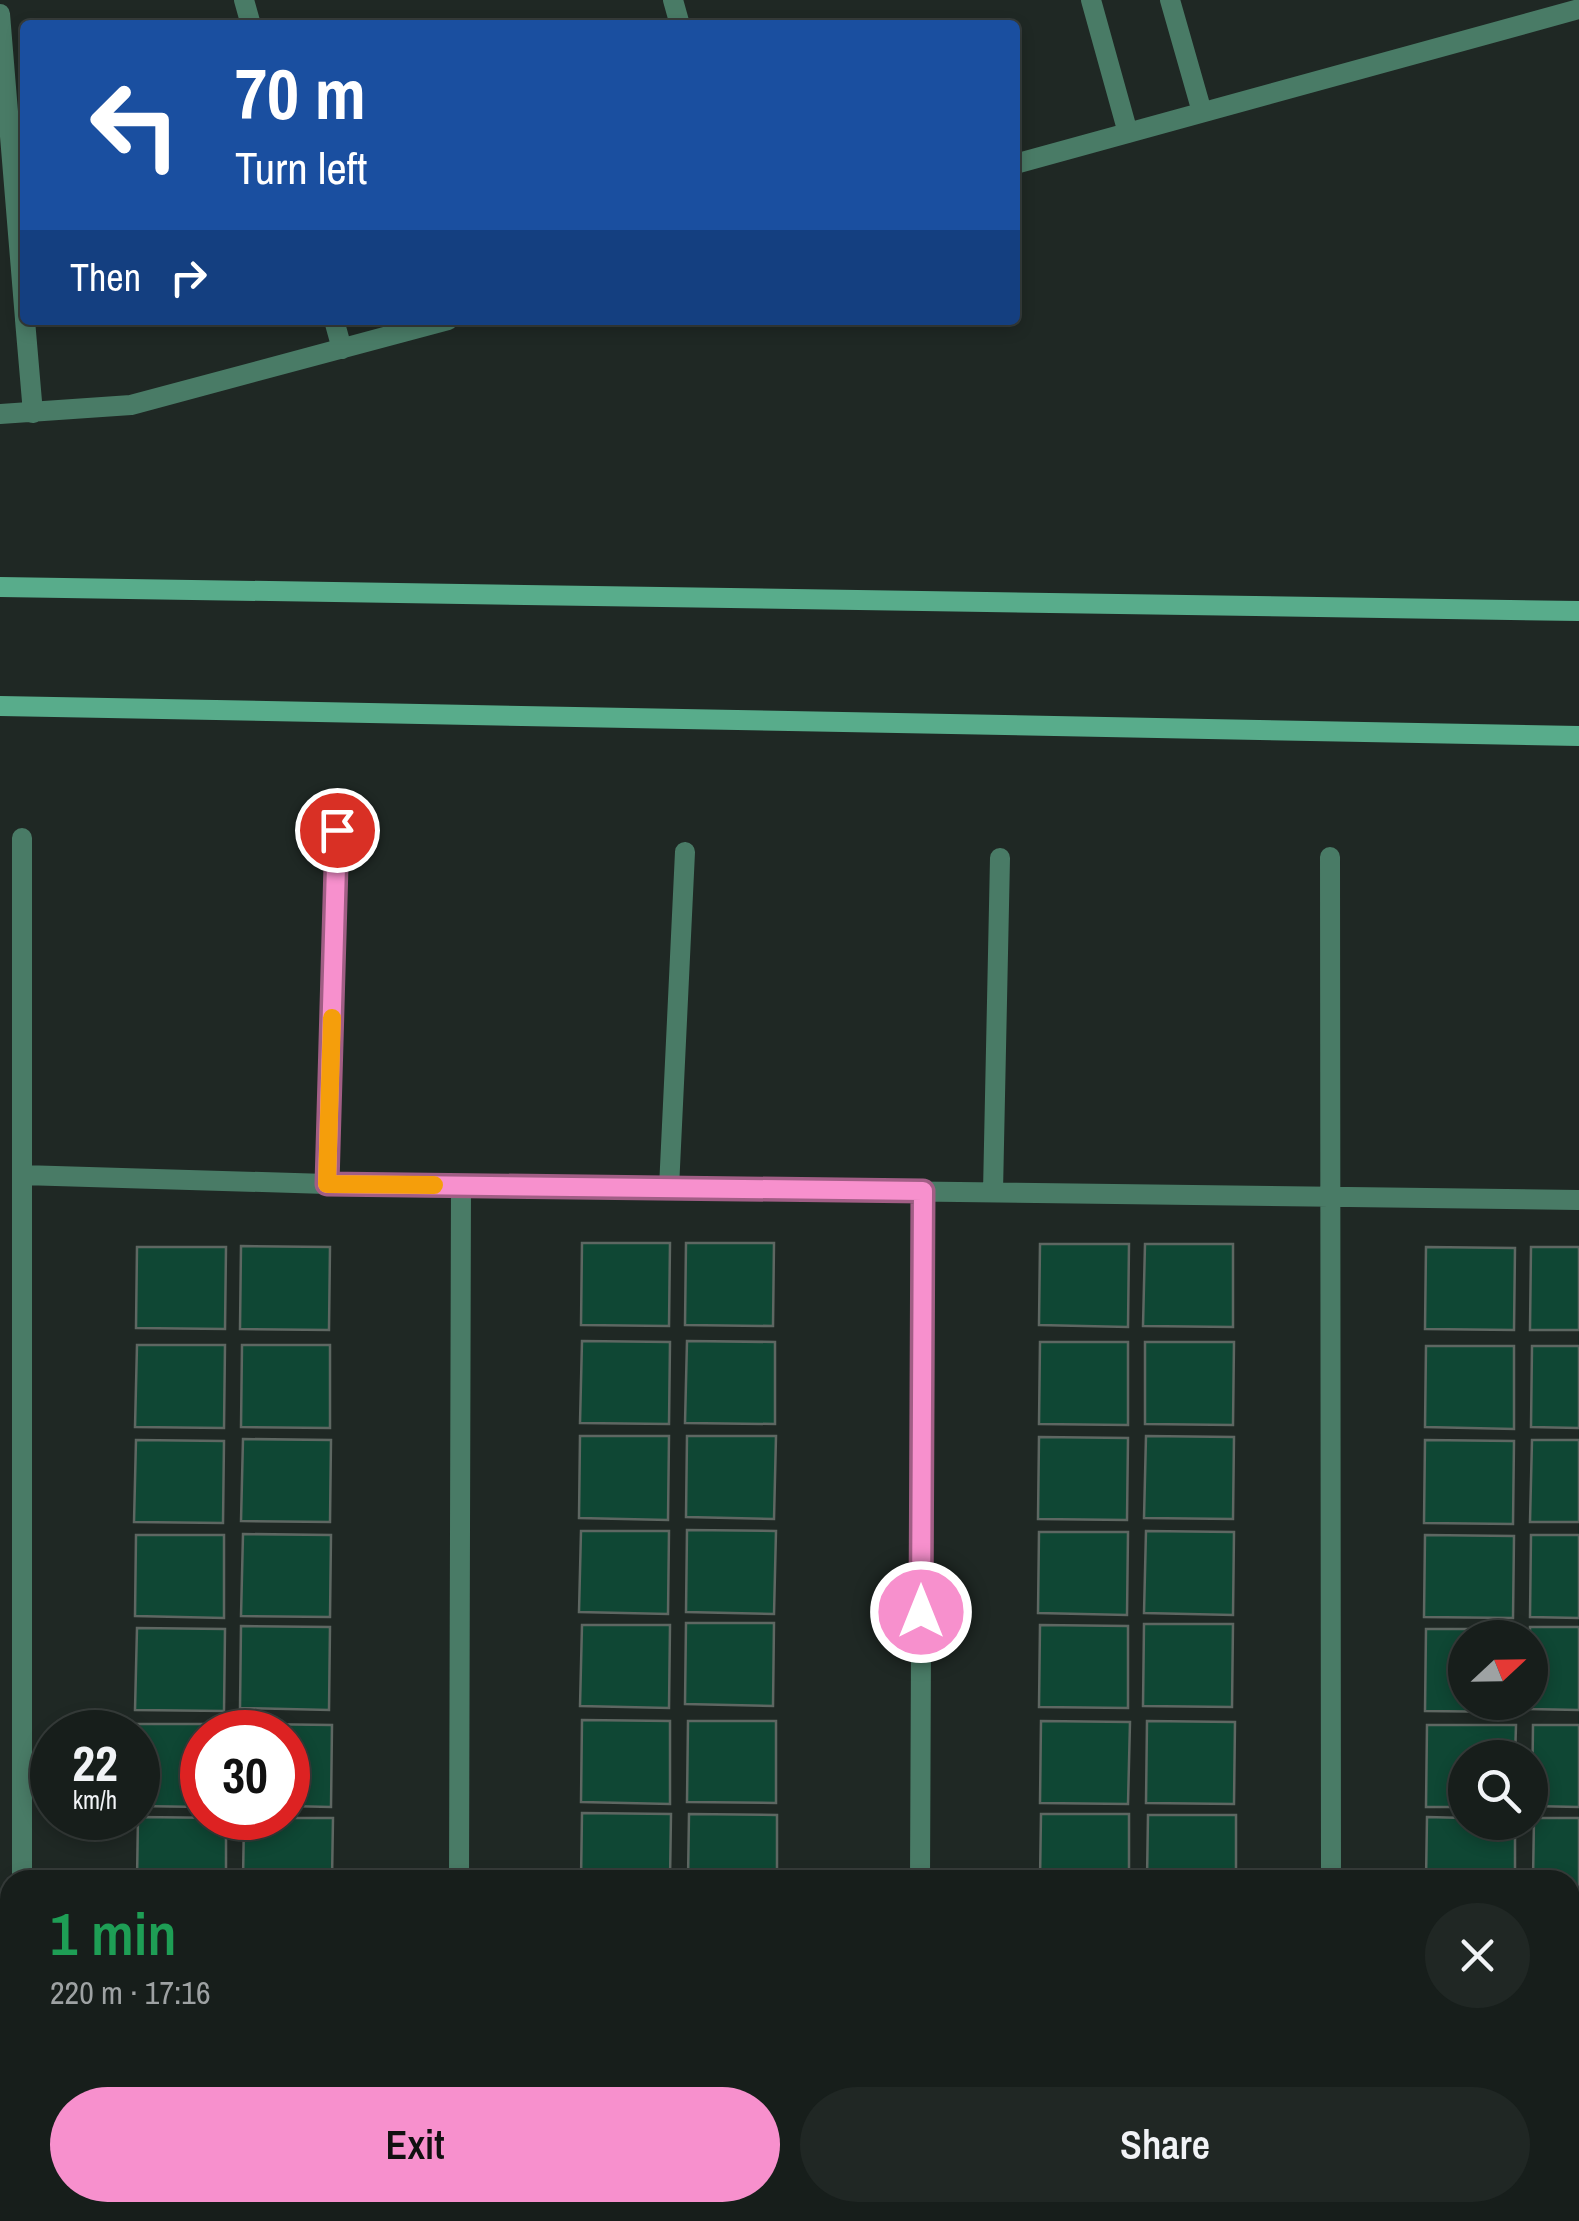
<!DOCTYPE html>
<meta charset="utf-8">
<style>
body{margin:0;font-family:"Archivo Narrow",sans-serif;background:#202724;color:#f1f3f6;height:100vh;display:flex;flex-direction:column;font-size:38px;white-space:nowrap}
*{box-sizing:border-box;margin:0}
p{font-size:32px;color:#9ea2a3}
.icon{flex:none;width:55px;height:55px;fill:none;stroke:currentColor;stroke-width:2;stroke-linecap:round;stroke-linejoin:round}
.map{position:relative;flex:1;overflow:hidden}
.panel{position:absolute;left:0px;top:1870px;width:1580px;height:352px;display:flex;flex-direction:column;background:#171e1b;border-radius:30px 30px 0 0;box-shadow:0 5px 15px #0003,0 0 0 2px #363c3a}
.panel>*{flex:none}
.hud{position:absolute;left:20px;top:20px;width:1000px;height:305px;border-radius:10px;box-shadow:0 5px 15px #0003,0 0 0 2px #363c3a;background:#1a4fa0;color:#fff;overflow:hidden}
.needle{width:65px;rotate:68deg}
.tools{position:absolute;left:1448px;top:1620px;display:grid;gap:20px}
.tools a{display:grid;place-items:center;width:100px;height:100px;border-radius:50%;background:#171e1b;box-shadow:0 5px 15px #0003,0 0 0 2px #363c3a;font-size:50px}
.speed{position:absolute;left:30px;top:1710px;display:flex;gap:20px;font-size:50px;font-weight:700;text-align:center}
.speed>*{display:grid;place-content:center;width:130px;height:130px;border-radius:50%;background:#171e1b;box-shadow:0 5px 15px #0003,0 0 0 2px #363c3a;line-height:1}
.speed small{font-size:25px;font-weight:400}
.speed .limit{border:15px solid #d22;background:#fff;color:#111}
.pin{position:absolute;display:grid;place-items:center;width:85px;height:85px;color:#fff;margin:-42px;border:5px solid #fff;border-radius:50%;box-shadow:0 2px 10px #0007}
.me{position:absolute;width:110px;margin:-55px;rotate:0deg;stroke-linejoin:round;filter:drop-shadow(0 0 8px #0008)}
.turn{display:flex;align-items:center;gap:35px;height:210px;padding:0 50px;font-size:45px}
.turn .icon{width:130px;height:130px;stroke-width:2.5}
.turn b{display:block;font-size:70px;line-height:85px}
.then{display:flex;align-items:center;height:95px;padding:0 50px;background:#0003;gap:20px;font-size:38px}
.round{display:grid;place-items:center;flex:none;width:105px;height:105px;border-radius:52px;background:#202724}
.head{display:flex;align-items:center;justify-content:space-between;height:170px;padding:0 50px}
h1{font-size:60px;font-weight:600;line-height:75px;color:#1e9e55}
.primary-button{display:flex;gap:20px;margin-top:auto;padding:20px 50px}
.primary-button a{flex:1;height:115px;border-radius:60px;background:#f790cd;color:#111;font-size:40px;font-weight:600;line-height:115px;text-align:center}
.primary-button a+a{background:#202724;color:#f1f3f6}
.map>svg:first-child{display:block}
.green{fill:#5d364d}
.building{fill:#0f4734;stroke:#5e6762;stroke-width:2.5}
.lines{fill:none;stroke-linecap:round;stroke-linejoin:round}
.path{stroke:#686f6c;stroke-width:6;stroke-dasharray:5 5;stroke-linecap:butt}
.street{stroke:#497b66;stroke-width:20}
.secondary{stroke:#58ac8b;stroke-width:20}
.route-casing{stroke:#a15e85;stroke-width:25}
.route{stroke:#f790cd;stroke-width:18}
.slow{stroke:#f59e0b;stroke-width:18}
</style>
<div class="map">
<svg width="1579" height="2221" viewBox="0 0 1579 2221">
<rect width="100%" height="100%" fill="#1f2824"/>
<path class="green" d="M983,2212H1463V2221H983Z"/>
<path class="building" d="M582,1243H670L669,1326L581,1325Z
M686,1243H774L773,1326L685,1325Z
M1040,1244H1129L1128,1327L1039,1325Z
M1145,1244H1233V1327L1143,1326Z
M241,1246L330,1247L329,1330L240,1329Z
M137,1247H226L225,1329L136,1328Z
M1426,1247L1515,1248L1514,1330L1425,1329Z
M1531,1247H1579V1330H1530Z
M582,1341L670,1342L669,1424L580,1423Z
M687,1341L775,1342V1424L685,1423Z
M1040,1342H1128V1425L1039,1424Z
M1145,1342H1234L1233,1425L1145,1424Z
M137,1345H225L224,1428L135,1427Z
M242,1345H330V1428L241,1427Z
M1426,1346H1514V1429L1425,1427Z
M1532,1346H1579V1428L1531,1427Z
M580,1436H669L668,1520L579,1518Z
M687,1436H776L774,1519L686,1517Z
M1146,1436L1234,1437L1233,1519L1144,1518Z
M1039,1437L1128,1438L1127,1520L1038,1519Z
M243,1439L331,1440L330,1522L241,1521Z
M136,1440L224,1441L223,1523L134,1522Z
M1425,1440L1514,1441L1513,1524L1424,1523Z
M1532,1440H1579V1522H1530Z
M687,1530L776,1531L774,1614L686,1612Z
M581,1531H669L668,1614L579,1612Z
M1146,1531L1234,1532L1233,1615L1144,1613Z
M1039,1532H1128L1127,1615L1038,1613Z
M243,1534L331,1535L330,1617L241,1616Z
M136,1535H224V1618L135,1616Z
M1425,1535L1514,1536L1513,1618L1424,1617Z
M1531,1535H1579V1618L1530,1617Z
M686,1623H774L773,1706L685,1704Z
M1144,1624H1233L1232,1707L1143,1706Z
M582,1625H670L669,1708L580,1706Z
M1040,1625L1128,1626V1708L1039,1707Z
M241,1626L330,1627L329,1710L240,1708Z
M1530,1627H1579V1710L1529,1709Z
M137,1628L225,1629L224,1711L135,1710Z
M1426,1629H1514V1638H1465V1702H1514V1712L1425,1711Z
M582,1720L670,1721V1804L581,1802Z
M688,1721H776V1803L687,1802Z
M1041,1721L1130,1722L1128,1804L1040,1803Z
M1147,1721L1235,1722L1234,1804L1146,1803Z
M137,1724H226V1732H202V1807L138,1806Z
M243,1724L332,1725L331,1807L288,1806V1732H243Z
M1427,1725H1516L1515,1758H1465V1807H1426Z
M1533,1725H1579V1807L1532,1806Z
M582,1813L671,1814L670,1880H581Z
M689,1814L777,1815V1880H688Z
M1041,1814H1129V1880H1040Z
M1148,1815H1236V1880H1147Z
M138,1817L226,1818V1880H137Z
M1427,1817L1465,1818V1822H1515V1880H1426Z
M244,1818H333L332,1880H243Z
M1534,1818H1579V1901H1570V1880H1533Z
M1570,1914H1579V1997H1570Z
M1570,2007H1579V2089H1570Z
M1570,2173H1579V2221H1496V2212H1570Z
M139,2212H227V2221H139Z
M242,2212H330V2221H242Z
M583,2212H672V2221H583Z
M686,2212H775V2221H686Z"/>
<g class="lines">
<path class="path" d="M1171,2212L1180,2221
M1327,2221L1336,2212"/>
<path class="street" d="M244,0L251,25
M673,0L680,25
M1091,0L1128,133
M1170,0L1202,112
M0,14L25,319
M1015,164L1579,9
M25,320L33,413
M334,320L342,349
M0,414L131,405L448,320
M1330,857L1331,1880
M22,1175L327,1184L1579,1200
M327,1184L337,830
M669,1188L685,852
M993,1192L1000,858
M22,1880V838
M459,1880L461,1186
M920,1880L923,1191
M1570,2131H1579
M920,2212V2221
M22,2221V2212
M457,2221V2212"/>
<path class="secondary" d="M0,587L1579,611
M0,706L1579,736"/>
</g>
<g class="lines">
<defs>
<path id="route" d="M337,830L327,1184L923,1191L921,1612"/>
</defs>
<use href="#route" class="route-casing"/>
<use href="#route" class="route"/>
<path class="slow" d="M332,1018L327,1184L434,1185"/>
</g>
</svg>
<div class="tools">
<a><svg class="needle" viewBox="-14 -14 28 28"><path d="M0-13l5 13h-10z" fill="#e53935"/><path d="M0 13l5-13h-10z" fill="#9ea2a3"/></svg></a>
<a><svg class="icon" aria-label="search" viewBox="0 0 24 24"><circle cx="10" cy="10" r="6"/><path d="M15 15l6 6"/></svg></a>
</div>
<div class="speed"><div>22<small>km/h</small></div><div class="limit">30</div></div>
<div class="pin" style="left:337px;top:830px;background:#d93025"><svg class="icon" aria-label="arrive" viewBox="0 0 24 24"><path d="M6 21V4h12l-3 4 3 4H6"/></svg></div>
<svg class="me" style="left:921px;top:1612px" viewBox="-20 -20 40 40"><circle r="17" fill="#f790cd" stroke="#fff" stroke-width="3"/><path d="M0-11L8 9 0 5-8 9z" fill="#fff"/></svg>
<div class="hud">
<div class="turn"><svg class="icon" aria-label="left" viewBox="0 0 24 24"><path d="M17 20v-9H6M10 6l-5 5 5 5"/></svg><div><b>70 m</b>Turn left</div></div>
<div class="then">Then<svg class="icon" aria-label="right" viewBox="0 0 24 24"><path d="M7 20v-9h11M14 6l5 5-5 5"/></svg></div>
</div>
<section class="panel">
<div class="head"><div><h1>1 min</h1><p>220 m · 17:16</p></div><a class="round"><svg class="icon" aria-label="close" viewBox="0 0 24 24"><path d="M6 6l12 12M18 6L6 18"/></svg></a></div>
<div class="primary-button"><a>Exit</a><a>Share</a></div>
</section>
</div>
